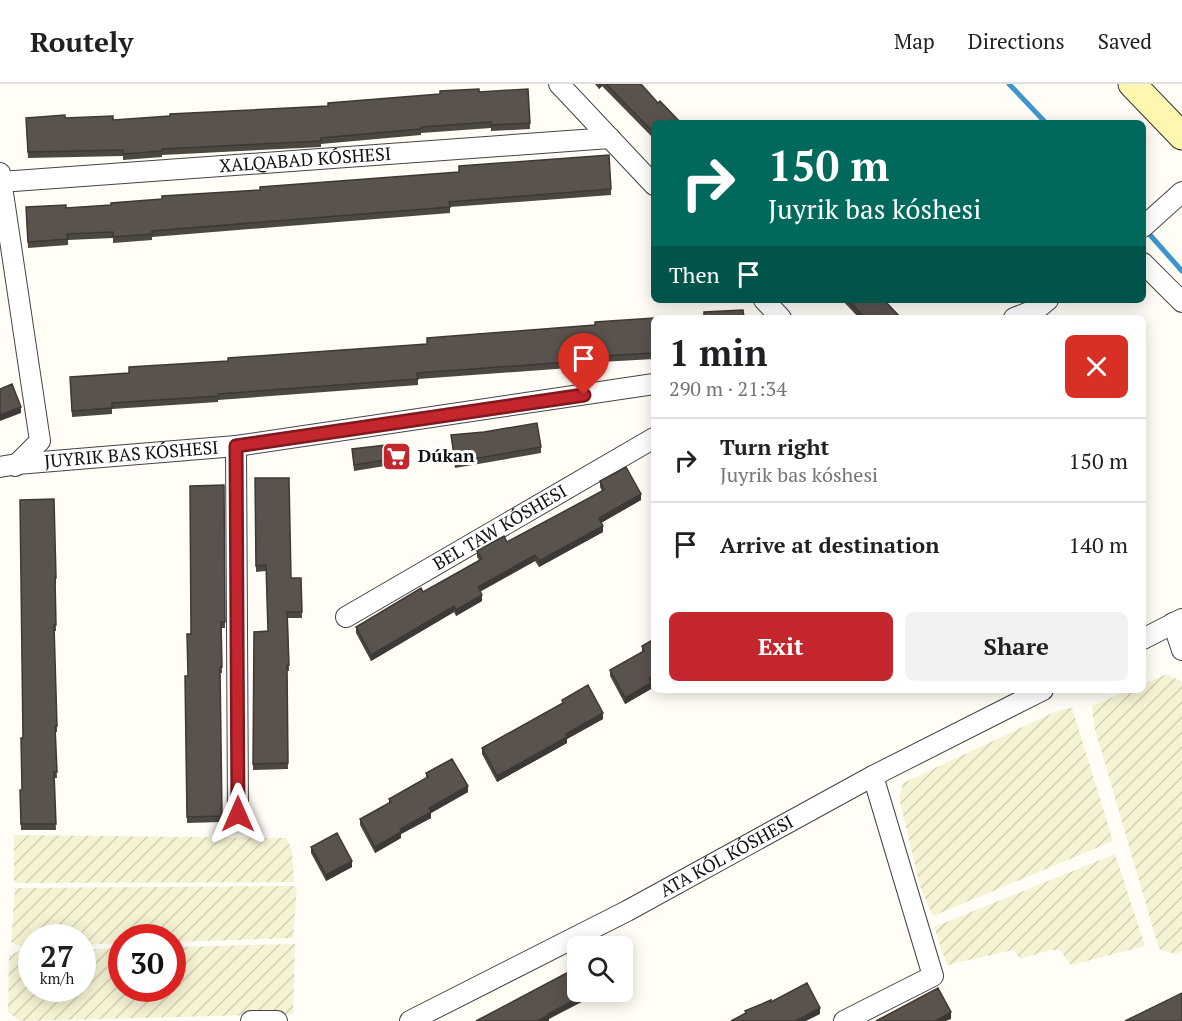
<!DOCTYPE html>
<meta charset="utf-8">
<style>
body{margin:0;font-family:"PT Serif",serif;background:#f2f2f2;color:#202124;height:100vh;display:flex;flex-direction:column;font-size:22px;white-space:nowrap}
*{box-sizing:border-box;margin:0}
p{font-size:20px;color:#757577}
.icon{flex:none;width:33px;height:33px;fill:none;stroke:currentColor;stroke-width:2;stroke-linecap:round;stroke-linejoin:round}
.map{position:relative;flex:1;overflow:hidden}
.side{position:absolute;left:651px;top:231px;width:495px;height:378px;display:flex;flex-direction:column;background:#fff;border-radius:9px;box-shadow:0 3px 15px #0003}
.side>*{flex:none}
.top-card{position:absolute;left:651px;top:36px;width:495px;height:183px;border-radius:9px;box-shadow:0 3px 15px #0003;background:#00695c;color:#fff;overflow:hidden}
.buttons{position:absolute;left:567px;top:852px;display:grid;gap:12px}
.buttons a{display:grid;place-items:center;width:66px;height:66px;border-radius:9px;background:#fff;box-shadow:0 3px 15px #0003;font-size:30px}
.speed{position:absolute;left:18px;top:840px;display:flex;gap:12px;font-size:30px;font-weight:700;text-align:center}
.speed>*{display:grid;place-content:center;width:78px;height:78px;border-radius:50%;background:#fff;box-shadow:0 3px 15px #0003;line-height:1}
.speed small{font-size:15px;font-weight:400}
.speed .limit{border:9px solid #d22;background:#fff;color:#111}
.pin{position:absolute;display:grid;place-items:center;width:51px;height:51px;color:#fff;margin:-62px -26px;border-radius:50% 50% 50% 0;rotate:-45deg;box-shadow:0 0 6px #0007}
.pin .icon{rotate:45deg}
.me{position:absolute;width:66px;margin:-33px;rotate:0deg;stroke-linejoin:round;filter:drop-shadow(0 0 4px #0008)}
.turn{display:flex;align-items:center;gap:21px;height:126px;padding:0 18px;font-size:27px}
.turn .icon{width:78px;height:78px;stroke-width:2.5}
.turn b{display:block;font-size:42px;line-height:51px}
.then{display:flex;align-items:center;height:57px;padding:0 18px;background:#0003;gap:12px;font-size:22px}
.round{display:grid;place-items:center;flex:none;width:63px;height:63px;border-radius:9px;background:#f2f2f2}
.head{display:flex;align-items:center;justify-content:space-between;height:102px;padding:0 18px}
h1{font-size:36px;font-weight:600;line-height:45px}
.button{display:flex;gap:12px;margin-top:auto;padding:12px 18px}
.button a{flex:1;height:69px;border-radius:9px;background:#c4262e;color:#fff;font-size:24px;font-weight:600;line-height:69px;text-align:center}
.button a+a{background:#f2f2f2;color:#202124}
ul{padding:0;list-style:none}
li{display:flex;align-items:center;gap:18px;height:84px;padding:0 18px;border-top:2px solid #e0e0e0}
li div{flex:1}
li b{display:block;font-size:22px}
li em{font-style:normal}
header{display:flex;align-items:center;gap:36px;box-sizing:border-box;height:84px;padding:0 30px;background:#fff;border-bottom:2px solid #e0e0e0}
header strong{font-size:28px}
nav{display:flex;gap:33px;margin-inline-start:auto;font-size:21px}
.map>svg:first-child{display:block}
.farmland{fill:url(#farmland-furrows)}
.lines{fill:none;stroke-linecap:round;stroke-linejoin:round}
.stream{stroke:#3f96cf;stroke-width:5}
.street-casing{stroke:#444;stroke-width:22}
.secondary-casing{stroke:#333;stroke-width:29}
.street{stroke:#fff;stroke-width:20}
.secondary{stroke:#fff6b0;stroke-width:27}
.wall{fill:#4d4742}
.shaded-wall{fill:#3f3936}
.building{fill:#5a524d;stroke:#3f3936;stroke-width:1.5}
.route-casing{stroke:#7f191e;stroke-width:15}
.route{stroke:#c4262e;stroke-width:10}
.labels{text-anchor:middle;stroke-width:6;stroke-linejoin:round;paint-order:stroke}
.street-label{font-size:18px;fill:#111;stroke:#fff}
.poi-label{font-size:18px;font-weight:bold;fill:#111;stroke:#fff;text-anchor:start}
</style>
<header>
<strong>Routely</strong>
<nav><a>Map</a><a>Directions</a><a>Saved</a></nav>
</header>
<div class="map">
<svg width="1182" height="937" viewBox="0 0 1182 937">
<defs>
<pattern id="farmland-furrows" width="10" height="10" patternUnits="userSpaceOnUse" patternTransform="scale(1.5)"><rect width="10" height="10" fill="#f6f3d4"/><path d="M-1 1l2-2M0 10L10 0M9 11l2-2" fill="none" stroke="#d2cfb5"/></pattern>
</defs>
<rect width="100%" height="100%" fill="#fffdf5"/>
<path class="farmland" d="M1167,590L1182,598V867L1175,870L1159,865L1094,642L1092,622L1129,606H1143V600Z
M1072,624L1113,757L933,832L920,802L899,713L903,699L1059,626Z
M14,751L286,754L292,766L294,798L14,799Z
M1115,770L1145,862L1071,881L1060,866H1050L1020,875L1013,866L947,881L934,843Z
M297,802L293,854L173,858L172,854H122L121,859L83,861L82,854H32L31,862H20L11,858L15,804Z
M295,860L293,930L20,937L8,928L9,872L19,867H31L32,904H82L83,866L121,864L122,904H172L173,863Z"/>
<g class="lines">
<path class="stream" d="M1009,0L1046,39
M1151,152L1182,187"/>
<defs>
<g id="street">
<path d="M559,0L654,101"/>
<path d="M0,89L40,357L15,382"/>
<path id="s1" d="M0,98L610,54"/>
<path d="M1143,143L1182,108"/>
<path d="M1143,179L1182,218"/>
<path d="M764,216L781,234"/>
<path d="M1014,234L1037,225L1048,216"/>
<path d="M236,362L238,730"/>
<path id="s2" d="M0,383L17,380L236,362L654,300"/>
<path id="s3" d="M346,533L654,354"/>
<path d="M1173,539L1182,566"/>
<path d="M1143,555L1182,535"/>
<path d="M251,937H277"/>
<path id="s4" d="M410,937L627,827L873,692L1043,606"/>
<path d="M844,937L933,892L873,692"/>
</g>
<path id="secondary" d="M1132,0L1182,52"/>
</defs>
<use href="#street" class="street-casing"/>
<use href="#secondary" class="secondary-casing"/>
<use href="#street" class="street"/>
<use href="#secondary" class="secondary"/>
</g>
<path class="wall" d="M595,0H641L654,39V55L602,2L599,5Z
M479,8L530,39V45L491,47V44L421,49V51L321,60V63L162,71V73L123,76V72L28,74L26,40L65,34L113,36L328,22Z
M611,105V111L450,123V129L152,153V156L113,159V154L68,156V161L28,164L26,129L66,124Z
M842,216H884L901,234H859Z
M654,234V275L583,279V283L418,295V301L218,316V318L112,325V330L72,333L70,293L129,289L228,277L427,260Z
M451,351L541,363V369L455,384Z
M352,365L404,373V379L354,387Z
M255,394L291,494H301L302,534H288L289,587H287L288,685L253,686L254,548L268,547L266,487L256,488Z
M600,397L641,416L601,439L603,448L539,483L535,477L480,507L482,517L456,532L454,528L371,577L356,549V543L423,508L479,476L477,473V467L507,458L602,407L600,403Z
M224,401L225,544H221L222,589H220L222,738L187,739L185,598L188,592Z
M20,416L56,494V500H55L56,547H54L57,642V648H55L57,694H54L56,746H21L20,706H22L23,654Z
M654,555V598L651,599V605L625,620L610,592V586L642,568V562Z
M562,616L603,635L567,655V659L497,698L482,670V664L562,620Z
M426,689L468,708L431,729V734L401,750V754L375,769L360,741V735L389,719V715L426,694Z
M311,763L352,783L326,797L311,769Z"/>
<path class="shaded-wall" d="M599,0H602V2L599,5Z
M21,323V329L0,337V331Z
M641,410V416L599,440V434Z
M603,442V448L539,483V477Z
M535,471V477L478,509V503Z
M482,511V517L456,532V526Z
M454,522V528L371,577V571Z
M654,592V598L651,599V605L625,620V614L649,594Z
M603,629V635L567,655V659L497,698V692L566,650Z
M468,702V708L431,729V734L401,750V754L375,769V763L429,724Z
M352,777V783L326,797V791Z
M590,908H599V909L549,935V937H537L548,930Z
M820,924V930L806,937H795Z
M951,928V935L946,937H935Z"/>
<path class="building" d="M606,0H641L658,19L660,17L681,39H654V49Z
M479,5V8L528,5L530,39L491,41V38L421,43V45L321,54V57L162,65V67L123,70V66L28,68L26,34L65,31V34L113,32V36L170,32V30L328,22V19L440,10V7Z
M609,71L611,105L449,118L450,123L152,147V150L113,153V148L67,150L68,155L28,158L26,123L66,121V124L111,121V119L162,115V112L260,106V103L459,88V82Z
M848,216H884L901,234H865Z
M743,226L744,234H663L704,232V228Z
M654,234V269L582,273L583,277L417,289L418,295L218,310V312L112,319V324L72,327L70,293L129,289V283L228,277V274L427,260V254L595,241V238Z
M12,300L21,323L0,331V305Z
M537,339L541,363L455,378L451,351L484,348Z
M403,359L404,373L354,381L352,365Z
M626,383L641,410L599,434L603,442L539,477L535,471L478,503L482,511L456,526L454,522L371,571L356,543L421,504L423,508L482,475L477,467L504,452L507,458L604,406L600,397Z
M255,394H289L291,494H301L302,528H287L289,581H287L288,679L253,680L254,548L268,547L266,481L256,482Z
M224,401L225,538H221L222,583H220L222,732L187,733L185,592H188L187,550H191L190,402Z
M54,415L56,494H55L56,541H54L57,642H55L57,688H54L56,740H21L20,706H22L21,654H23L20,416Z
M654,555V592L649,594L651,599L625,614L610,586L644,567L642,562Z
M588,601L603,629L566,650L567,653L497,692L482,664L563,619L562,616Z
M452,675L468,702L429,724L431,728L400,745L401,748L375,763L360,735L391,718L389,715L428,693L426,689Z
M337,749L352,777L326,791L311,763Z
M578,883V908H590L548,930L549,931L537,937H476Z
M807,899L820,924L795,937H731L746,929L745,927L771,916V918Z
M938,904L951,928L935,937H876Z
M1182,909V937H1125Z"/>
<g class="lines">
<defs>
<path id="route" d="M238,730L236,362L584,311"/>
</defs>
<use href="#route" class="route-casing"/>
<use href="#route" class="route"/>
</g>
<defs>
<symbol id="supermarket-square" viewBox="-11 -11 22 22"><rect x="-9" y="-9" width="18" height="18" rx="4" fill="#c4262e" stroke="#fff"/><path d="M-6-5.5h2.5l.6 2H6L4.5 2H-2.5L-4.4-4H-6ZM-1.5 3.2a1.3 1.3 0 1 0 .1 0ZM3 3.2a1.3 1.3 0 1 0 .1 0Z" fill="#fff"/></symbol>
</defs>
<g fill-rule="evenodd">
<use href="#supermarket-square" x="380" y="356" width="33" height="33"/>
</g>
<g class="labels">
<g class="street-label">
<text dy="6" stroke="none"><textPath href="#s1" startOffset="306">XALQABAD KÓSHESI</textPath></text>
<text dy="6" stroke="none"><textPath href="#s2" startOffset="132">JUYRIK BAS KÓSHESI</textPath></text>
<text dy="6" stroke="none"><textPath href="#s3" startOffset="178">BEL TAW KÓSHESI</textPath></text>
<text dy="6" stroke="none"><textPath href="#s4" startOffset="357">ATA KÓL KÓSHESI</textPath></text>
</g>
<g class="poi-label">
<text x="418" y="378">Dúkan</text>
</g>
</g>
</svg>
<div class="buttons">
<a><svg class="icon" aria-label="search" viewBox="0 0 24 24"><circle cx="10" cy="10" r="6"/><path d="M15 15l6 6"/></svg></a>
</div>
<div class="speed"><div>27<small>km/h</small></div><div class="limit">30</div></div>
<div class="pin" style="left:584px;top:311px;background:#d93025"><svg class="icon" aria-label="arrive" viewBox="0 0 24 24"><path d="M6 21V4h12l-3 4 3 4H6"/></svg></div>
<svg class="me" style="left:238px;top:730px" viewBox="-20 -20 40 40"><path d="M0-17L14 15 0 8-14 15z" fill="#c4262e" stroke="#fff" stroke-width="4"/></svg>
<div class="top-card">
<div class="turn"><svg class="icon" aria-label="right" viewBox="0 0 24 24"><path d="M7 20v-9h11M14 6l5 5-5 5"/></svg><div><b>150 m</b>Juyrik bas kóshesi</div></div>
<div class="then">Then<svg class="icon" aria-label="arrive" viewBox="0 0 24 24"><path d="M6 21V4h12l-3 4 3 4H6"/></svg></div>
</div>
<section class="side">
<div class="head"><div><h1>1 min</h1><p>290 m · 21:34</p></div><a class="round" style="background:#d93025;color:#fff"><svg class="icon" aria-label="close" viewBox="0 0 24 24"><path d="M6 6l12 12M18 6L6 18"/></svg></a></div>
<ul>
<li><svg class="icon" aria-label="right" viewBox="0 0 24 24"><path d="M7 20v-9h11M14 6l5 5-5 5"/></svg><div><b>Turn right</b><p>Juyrik bas kóshesi</p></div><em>150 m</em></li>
<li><svg class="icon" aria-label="arrive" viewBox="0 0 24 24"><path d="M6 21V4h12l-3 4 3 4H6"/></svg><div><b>Arrive at destination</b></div><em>140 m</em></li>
</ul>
<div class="button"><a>Exit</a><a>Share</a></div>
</section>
</div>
